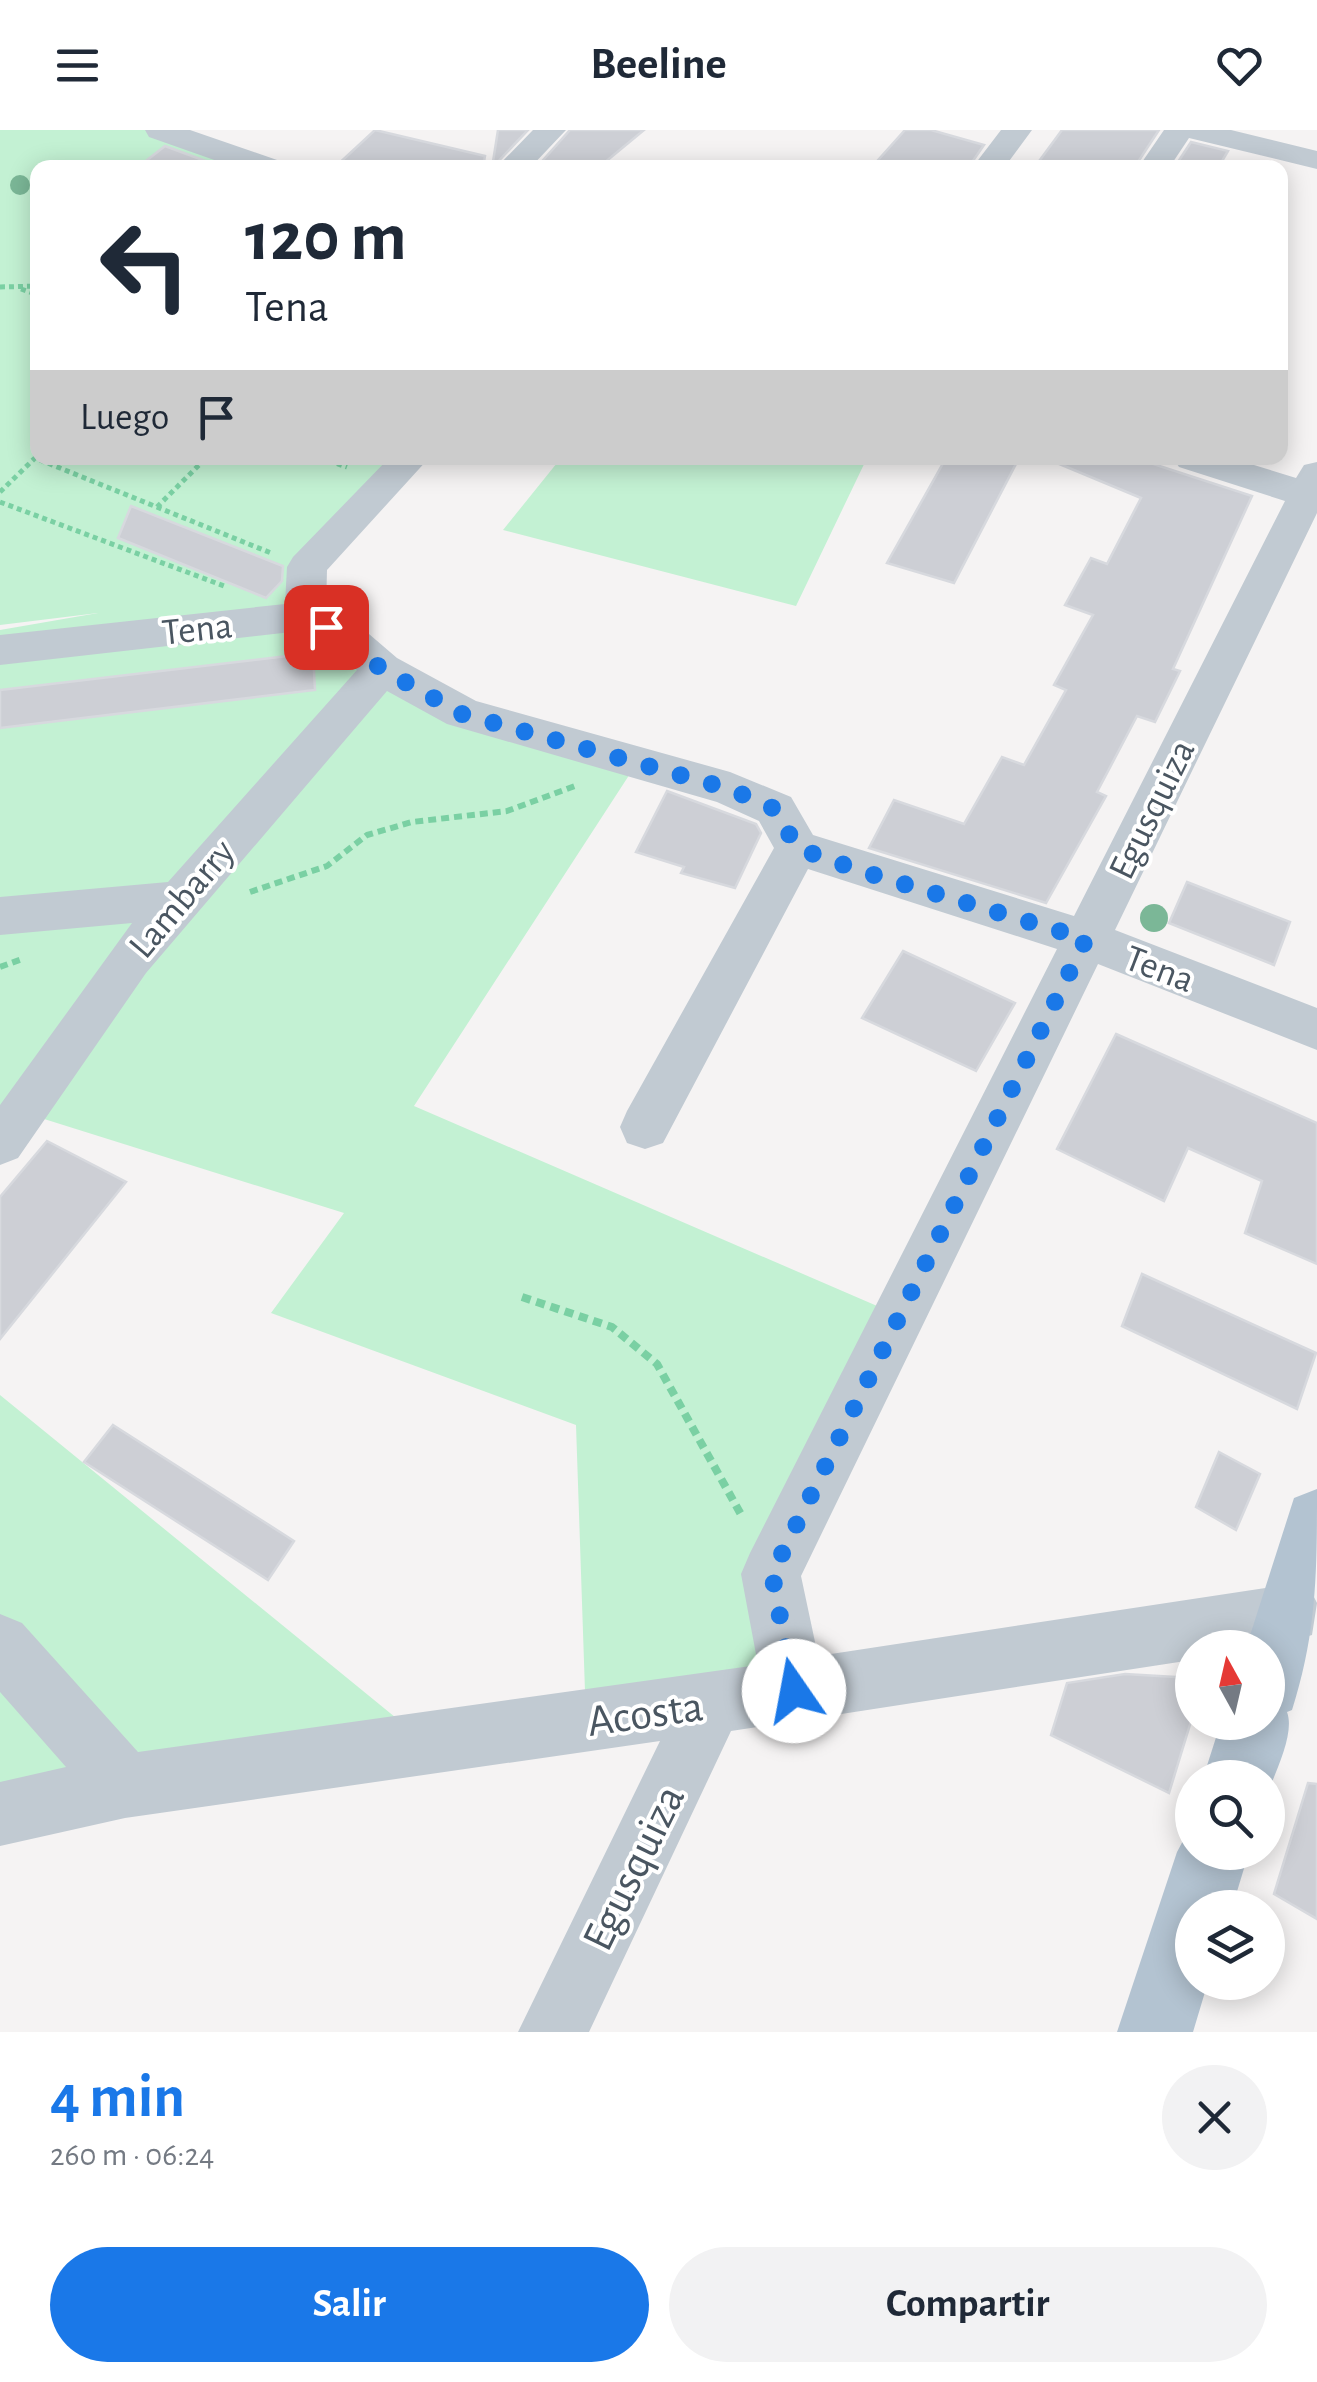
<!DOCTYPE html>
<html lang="es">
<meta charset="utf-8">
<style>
body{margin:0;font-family:"Alegreya Sans",sans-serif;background:#f2f2f3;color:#1f2937;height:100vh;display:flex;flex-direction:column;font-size:38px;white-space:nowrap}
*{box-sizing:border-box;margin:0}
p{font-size:32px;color:#747a83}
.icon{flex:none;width:55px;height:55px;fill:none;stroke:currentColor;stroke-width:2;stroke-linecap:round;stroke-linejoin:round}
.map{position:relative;height:1902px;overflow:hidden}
.sheet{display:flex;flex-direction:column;background:#fff;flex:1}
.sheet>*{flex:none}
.top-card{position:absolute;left:30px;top:30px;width:1258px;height:305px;border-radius:20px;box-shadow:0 5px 25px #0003;background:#fff;color:#1f2937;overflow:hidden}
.needle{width:65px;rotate:352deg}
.controls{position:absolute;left:1175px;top:1500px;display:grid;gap:20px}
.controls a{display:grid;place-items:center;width:110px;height:110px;border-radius:50%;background:#fff;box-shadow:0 5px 25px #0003;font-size:50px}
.pin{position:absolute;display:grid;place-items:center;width:85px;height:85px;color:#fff;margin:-42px;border-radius:20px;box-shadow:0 5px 15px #0006}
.me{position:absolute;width:110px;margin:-55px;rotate:348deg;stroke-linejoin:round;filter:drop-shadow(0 0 8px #0008)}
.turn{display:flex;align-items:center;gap:35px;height:210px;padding:0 50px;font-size:45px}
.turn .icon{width:130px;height:130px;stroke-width:2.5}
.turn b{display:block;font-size:70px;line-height:85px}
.then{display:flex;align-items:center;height:95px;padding:0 50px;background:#0003;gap:20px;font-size:38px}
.round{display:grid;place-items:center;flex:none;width:105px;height:105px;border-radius:52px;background:#f2f2f3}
.summary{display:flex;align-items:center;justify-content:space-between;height:170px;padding:0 50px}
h1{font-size:60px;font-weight:700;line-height:75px;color:#1a78e8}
.primary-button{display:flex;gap:20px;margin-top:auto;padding:20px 50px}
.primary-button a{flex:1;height:115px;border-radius:60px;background:#1a78e8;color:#fff;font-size:40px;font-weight:700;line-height:115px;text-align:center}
.primary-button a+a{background:#f2f2f3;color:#1f2937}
header{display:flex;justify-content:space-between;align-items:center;height:130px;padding:0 50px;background:#fff;font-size:45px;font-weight:700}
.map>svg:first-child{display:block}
.green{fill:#c3f1d3}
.building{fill:#cdcfd5;stroke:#d7d9de;stroke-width:2.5}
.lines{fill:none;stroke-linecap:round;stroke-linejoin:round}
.path-far2{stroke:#7ad0a3;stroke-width:5;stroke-dasharray:5 4;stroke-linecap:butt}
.path-far1{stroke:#7ad0a3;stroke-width:6;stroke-dasharray:8 5;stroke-linecap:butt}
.path{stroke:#7ad0a3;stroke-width:8;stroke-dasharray:9 6;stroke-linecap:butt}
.minor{fill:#c1cad2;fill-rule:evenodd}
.major{fill:#b3c3d1;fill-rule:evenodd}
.tree{fill:#7bb797}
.route{stroke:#1a78e8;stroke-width:18;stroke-dasharray:0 32.4}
.labels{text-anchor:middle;stroke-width:8;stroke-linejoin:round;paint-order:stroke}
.street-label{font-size:38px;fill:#4a5661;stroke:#fff}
.near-street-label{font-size:45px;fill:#4a5661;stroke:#fff}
</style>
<header><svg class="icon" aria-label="menu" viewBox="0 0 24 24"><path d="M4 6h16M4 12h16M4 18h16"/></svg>Beeline<svg class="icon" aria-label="heart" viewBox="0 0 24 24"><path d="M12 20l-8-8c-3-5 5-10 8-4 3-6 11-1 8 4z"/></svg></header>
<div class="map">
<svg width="1317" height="1902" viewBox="0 0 1317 1902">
<rect width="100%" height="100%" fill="#f5f3f3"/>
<path class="green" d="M0,0H162L274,37L38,38V328H410L308,437L305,486L382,539L637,633L414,976L898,1185L771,1444L794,1561L586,1591L576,1295L271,1183L344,1083L25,983L0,1012V500L98,483L0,495Z
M561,328H867L796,476L503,400Z
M0,1265L428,1614L0,1684Z"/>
<path class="building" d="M375,0L485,26L483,38H334Z
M498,0H528L492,38Z
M570,0H644L598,38H536Z
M905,0H931L984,15L968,38H871Z
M1062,0H1159L1134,38H1034Z
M1191,12L1228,21L1218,38H1174Z
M165,16L219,36L137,38Z
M946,328H1019L954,453L887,433Z
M1045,328H1135L1252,366L1173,539L1180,541L1155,592L1137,586L1097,662L1106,666L1046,773L869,718L894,670L964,694L1002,627L1024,635L1066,560L1054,555L1093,485L1065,475L1091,428L1107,434L1141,368Z
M131,376L283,436L282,451L266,468L118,408Z
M313,523L315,560L0,598V560Z
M667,661L756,694L761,703L735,758L681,743L684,737L636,722Z
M1187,752L1290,792L1274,835L1169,793Z
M903,821L1015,873L976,941L862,888Z
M1116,904L1317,993V1134L1245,1103L1262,1051L1188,1018L1164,1071L1057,1019Z
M47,1011L126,1052L0,1209V1067Z
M1142,1144L1316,1223L1297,1279L1122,1196Z
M113,1295L294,1411L268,1450L84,1332Z
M1219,1322L1260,1344L1236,1400L1196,1377Z
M1125,1544L1192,1548V1588L1169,1663L1051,1605L1067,1553Z
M1308,1653L1317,1654V1789L1274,1764Z"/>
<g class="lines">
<path class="path-far2" d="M0,157L38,156
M21,159L38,165
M320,328L347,337
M0,362L35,328L271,423
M0,372L224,456
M157,377L206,328"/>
<path class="path-far1" d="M250,762L327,736L367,705L412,692L507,681L575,656
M0,837L22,829"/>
<path class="path" d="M522,1167L612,1197L657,1234L743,1388"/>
<path class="minor" d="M145,0H190L280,31L284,38H237L149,7Z
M533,0H566L530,38H496Z
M1001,0H1032L1004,38H972Z
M1164,0H1231L1317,21V39L1189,8L1169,38H1138Z
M389,328H429L327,440L326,479L362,498L397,528L476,571L730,642L791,667L813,705L1074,786L1285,371L1179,337L1173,328H1231L1296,348L1304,335L1317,332V383L1115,800L1317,878V920L1098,834L801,1446L818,1526L1291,1454L1312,1463L1317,1473L1312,1505L1268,1518H1192V1530L731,1601L589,1902H518L660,1611L125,1688L0,1716V1652L66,1637L0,1562V1484L22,1493L138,1622L758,1535L741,1444L750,1423L1057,819L808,739L663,1013L645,1019L627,1013L620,997L627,981L774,718L759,691L717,672L447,594L387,561L146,843L18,1028L0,1035V975L132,793L0,805V767L168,752L357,540L332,518L300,501L0,535V505L285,474L287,437L293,427Z"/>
<path class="major" d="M1317,1359C1317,1441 1317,1502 1292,1580L1287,1582C1295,1603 1276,1641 1268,1662V1648H1203L1221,1592H1268V1518H1246L1294,1368Z
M1192,1694V1722H1249L1232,1778H1192V1852H1208L1193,1902H1117L1177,1722Z"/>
</g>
<g class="tree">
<circle cx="20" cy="55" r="10"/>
<circle cx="1154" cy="788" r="14"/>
</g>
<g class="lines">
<path class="route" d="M326,497L382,539L462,584L730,659L775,679L797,718L864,742L1086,809L772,1444L794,1561"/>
</g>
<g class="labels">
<g class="street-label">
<text transform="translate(197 498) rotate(-6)" y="13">Tena</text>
<text transform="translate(1151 679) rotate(-64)" y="13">Egusquiza</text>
<text transform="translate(181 768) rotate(-50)" y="13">Lambarry</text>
<text transform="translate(1160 838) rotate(21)" y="13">Tena</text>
</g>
<g class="near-street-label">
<text transform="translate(645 1582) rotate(-8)" y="16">Acosta</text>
<text transform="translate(632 1737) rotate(-64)" y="16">Egusquiza</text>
</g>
</g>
</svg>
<div class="controls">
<a><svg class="needle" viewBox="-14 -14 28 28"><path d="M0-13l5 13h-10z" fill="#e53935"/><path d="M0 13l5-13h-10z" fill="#747a83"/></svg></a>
<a><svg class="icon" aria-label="search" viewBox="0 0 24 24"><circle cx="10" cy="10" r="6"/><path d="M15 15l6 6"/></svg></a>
<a><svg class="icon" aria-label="layers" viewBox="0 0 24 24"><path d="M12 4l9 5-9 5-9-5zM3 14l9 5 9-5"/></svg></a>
</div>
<div class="pin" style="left:326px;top:497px;background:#d93025"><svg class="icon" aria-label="arrive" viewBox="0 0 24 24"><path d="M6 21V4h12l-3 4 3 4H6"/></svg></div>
<svg class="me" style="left:794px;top:1561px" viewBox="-20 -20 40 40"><circle r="19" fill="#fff"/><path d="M0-13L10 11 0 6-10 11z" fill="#1a78e8"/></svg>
<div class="top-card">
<div class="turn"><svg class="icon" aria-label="left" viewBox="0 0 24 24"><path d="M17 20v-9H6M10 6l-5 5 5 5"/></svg><div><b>120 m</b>Tena</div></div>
<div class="then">Luego<svg class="icon" aria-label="arrive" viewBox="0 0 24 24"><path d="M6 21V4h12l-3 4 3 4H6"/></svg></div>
</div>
</div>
<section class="sheet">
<div class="summary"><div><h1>4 min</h1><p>260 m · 06:24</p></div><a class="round"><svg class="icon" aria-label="close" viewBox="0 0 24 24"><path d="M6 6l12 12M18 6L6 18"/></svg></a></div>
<div class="primary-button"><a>Salir</a><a>Compartir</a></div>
</section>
